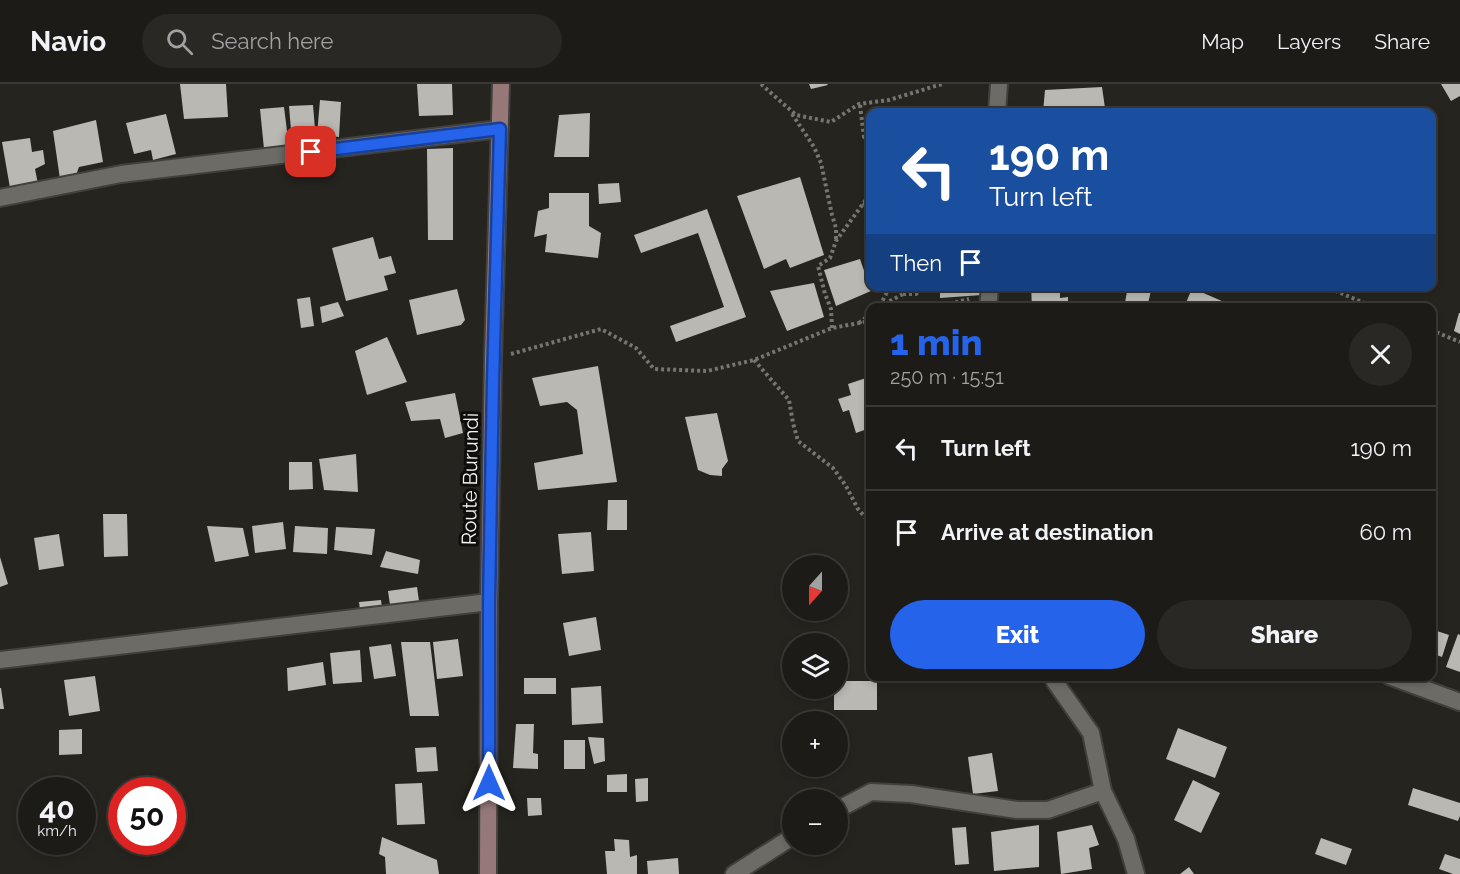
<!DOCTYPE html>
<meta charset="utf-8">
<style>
body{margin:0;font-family:Raleway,sans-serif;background:#292824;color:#f1f3f6;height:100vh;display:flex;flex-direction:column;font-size:22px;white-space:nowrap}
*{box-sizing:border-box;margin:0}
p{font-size:20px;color:#a0a1a1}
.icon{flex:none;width:33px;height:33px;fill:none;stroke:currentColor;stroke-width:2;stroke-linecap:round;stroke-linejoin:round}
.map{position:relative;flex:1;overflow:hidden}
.drawer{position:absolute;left:866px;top:219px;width:570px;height:378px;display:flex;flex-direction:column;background:#1c1b17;border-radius:12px;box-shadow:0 3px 9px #0003,0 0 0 2px #3a3936}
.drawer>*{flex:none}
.hud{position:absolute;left:866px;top:24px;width:570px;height:183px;border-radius:12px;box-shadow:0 3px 9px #0003,0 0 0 2px #3a3936;background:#1a4fa0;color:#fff;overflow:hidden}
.needle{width:39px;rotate:201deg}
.controls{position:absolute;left:782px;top:471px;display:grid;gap:12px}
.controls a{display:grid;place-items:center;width:66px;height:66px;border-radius:50%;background:#1c1b17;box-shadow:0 3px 9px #0003,0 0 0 2px #3a3936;font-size:30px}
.speed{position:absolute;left:18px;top:693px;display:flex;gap:12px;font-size:30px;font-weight:700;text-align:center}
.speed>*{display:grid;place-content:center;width:78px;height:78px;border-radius:50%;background:#1c1b17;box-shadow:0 3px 9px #0003,0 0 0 2px #3a3936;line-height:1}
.speed small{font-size:15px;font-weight:400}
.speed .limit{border:9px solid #d22;background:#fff;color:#111}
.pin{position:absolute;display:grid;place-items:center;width:51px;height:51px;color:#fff;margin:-26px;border-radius:12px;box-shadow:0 3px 9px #0006}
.me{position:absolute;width:66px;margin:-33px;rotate:0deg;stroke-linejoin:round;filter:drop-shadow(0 0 4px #0008)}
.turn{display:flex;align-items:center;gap:21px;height:126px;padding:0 24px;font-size:27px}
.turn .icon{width:78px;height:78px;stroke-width:2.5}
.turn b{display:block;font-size:42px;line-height:51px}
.then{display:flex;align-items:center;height:57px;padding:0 24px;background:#0003;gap:12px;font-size:22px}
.round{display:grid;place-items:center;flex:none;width:63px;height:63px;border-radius:32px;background:#292824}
.overview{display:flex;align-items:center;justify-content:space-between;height:102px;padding:0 24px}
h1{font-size:36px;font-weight:800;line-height:45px;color:#2563eb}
.cta{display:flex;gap:12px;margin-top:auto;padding:12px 24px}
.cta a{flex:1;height:69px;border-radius:36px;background:#2563eb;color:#fff;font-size:24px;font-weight:800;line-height:69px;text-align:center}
.cta a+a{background:#292824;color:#f1f3f6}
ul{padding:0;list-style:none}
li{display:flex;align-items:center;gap:18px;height:84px;padding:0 24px;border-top:2px solid #3a3936}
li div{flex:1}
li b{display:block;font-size:22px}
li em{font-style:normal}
header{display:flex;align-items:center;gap:36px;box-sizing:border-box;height:84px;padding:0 30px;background:#1c1b17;border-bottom:2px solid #3a3936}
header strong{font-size:28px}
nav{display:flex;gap:33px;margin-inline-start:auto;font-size:21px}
.search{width:420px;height:54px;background:#292824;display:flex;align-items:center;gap:15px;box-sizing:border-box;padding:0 21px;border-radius:33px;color:#a0a1a1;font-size:22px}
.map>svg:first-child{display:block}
.building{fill:#bab8b2}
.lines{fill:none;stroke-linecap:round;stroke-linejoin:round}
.minor-casing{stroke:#42403c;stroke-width:20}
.secondary-casing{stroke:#42403c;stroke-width:20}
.path{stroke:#767570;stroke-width:4;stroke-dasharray:3 3;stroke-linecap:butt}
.minor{stroke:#6d6b66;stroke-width:16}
.secondary{stroke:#967879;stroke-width:16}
.route-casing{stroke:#184099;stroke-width:15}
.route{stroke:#2563eb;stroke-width:10}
.labels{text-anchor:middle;stroke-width:6;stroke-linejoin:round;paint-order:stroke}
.street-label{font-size:20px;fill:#f5f4f1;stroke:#0e0d0b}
</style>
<header>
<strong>Navio</strong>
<div class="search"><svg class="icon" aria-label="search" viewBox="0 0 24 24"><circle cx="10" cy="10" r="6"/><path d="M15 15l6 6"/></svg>Search here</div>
<nav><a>Map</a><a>Layers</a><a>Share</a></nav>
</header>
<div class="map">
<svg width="1460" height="790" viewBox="0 0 1460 790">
<rect width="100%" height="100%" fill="#26241f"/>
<path class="building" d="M180,0H226L228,33L184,35Z
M417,0H452L453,31L419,32Z
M809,0H827L828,1L811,5Z
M1441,0H1460V12L1451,17Z
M1102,3L1105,24L1094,28H1043L1045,6Z
M320,16L341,18L339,53L317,51Z
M313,21L315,45L291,46L289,22Z
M284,23L289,63L264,65L260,25Z
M590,29L589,73H554L559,31Z
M166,30L176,70L153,76L151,66L134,70L126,39Z
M96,36L103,78L79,83L75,94L60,95L53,47Z
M30,54L32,68L43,66L45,80L35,85L38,100L10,104L2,58Z
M453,64V156H428L427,65Z
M800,93L824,171L790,184L786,175L764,185L737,112Z
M619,99L621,118L599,120L598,100Z
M549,109H589V142L601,149L598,174L545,168L547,150L534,153L538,127L549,124Z
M707,125L746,233L676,258L670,242L724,223L698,149L641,169L634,151Z
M373,153L379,175L391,172L396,189L384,192L388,206L346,217L332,164Z
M860,175L871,207L836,222L824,186Z
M814,199L824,233L787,247L770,207Z
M940,202H981L982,211L940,214Z
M1031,202H1060V214L1068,213V224H1032Z
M1128,202H1152L1147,224H1124Z
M1192,204L1231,221L1230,224H1184Z
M457,205L465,236L461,241L417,251L409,216Z
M310,213L314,242L301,244L297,215Z
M338,218L344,232L322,239L320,223Z
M1459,229H1460V250L1454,247Z
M387,253L407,298L367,311L355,267Z
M598,282L617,398L538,406L534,379L583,370L577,326L567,318L540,322L532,294Z
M869,293L870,344L856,349L849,326L843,328L838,315L851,311L848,300Z
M455,309L463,349L445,354L440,335L411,337L405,318Z
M717,329L728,377L722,385V392L710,391L698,386L685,333Z
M356,370L358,408L324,406L319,375Z
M289,378H312L313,405L289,406Z
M608,416H627V446H607Z
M103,430H127L128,472L104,473Z
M283,438L286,465L255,469L252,442Z
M207,442L243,444L249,472L215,478Z
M295,442L328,444L327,470L293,468Z
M336,443L375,445L372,471L334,466Z
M591,448L594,487L562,490L558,450Z
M59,450L64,482L39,486L34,454Z
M386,467L420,476L418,490L380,483Z
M0,473L8,500L0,503Z
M417,503L420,524L391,528L388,507Z
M381,516L383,531L361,534L359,518Z
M596,533L601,566L569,572L563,539Z
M1431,545L1449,551L1442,573L1431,569Z
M1458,550L1460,551V588L1446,583Z
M458,555L463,592L437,595L433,558Z
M401,558H430L439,632H410Z
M391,560L396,592L374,595L369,563Z
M360,566L362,598L333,600L330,569Z
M323,578L326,601L288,607L287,584Z
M95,592L100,627L69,632L64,596Z
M524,594H556V610H524Z
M837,597H877V626H834V604H837Z
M601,602L603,639L572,641L571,604Z
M0,604H1L4,625H0Z
M516,640H534L533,669L538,670V685L513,684Z
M1178,644L1227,663L1215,694L1166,675Z
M82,645V670L59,671V646Z
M588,653L604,654L605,677L594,680Z
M564,656H585V685H564Z
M436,663L438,687L417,688L415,664Z
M992,669L998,707L973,710L968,673Z
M627,690V708H607V691Z
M648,694V717L636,718L635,695Z
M1193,696L1220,709L1201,749L1174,736Z
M422,699L425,740L397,741L395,700Z
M1413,704L1460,719V732L1458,737L1408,721Z
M527,714H541L542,731L528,732Z
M1039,741V783L994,787L991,748Z
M1092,741L1099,761L1089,764L1092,785L1061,790L1057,748Z
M966,743L969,780L955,781L952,744Z
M382,753L437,776L439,790H386L385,773L379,770Z
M1321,754L1352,765L1346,781L1315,770Z
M614,755L629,756L630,773L637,771V790H607L605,767H615Z
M1445,770L1460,775V790H1453L1439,785Z
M678,774L679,790H648L647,777Z
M1189,783L1194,790H1180Z"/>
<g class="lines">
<defs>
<path id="minor" d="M997,28L999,0
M0,114L121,90L500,45
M988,224L990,202
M0,576L489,518
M1053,592L1055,598L1091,649L1103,707L1126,755L1136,790
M1389,592L1460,618
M837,726L871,708L911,710L1017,726H1048L1103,707
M734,790L792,753"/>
<path id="secondary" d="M488,790L489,518L493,275L501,0"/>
</defs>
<use href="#minor" class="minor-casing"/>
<use href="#secondary" class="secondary-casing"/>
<path class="path" d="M761,0L796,31L831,38L859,20L889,16L942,0
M860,21L864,53L870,55
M792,30L814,63L821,79L832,131L836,144V156
M863,119L870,123
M1324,202L1376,224
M903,210H916L919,207L917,202
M880,222L887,208L892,202
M879,223L903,210L904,202
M932,224L969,215
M859,239L870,230
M832,244L831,225L825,210L818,182L830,174L836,157L865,117L870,105
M1431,246L1460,258
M511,270L601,245L636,264L654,285L707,287L754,276L832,244L870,237
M754,276L789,316L793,339L798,357L833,384L846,402L858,425L870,439"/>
<use href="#minor" class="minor"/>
<use href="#secondary" class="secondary"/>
</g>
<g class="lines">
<defs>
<path id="route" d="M311,68L500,45L493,297L489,518V699"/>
</defs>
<use href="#route" class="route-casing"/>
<use href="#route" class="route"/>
</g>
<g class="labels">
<g class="street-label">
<text transform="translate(470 395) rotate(-89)" y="7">Route Burundi</text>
</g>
</g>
</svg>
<div class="controls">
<a><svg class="needle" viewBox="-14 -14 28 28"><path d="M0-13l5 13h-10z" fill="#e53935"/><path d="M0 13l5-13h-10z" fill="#a0a1a1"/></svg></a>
<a><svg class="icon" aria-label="layers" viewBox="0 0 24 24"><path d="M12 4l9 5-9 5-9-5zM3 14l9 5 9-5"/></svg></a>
<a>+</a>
<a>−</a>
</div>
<div class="speed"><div>40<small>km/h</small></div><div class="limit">50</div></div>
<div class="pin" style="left:311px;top:68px;background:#d93025"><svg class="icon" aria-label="arrive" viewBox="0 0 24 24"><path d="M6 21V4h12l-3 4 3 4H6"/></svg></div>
<svg class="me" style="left:489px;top:699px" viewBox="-20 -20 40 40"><path d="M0-17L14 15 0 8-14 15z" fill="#2563eb" stroke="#fff" stroke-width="4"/></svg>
<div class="hud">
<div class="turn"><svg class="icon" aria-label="left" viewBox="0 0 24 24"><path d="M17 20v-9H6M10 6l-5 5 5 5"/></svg><div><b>190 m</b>Turn left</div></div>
<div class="then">Then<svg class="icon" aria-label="arrive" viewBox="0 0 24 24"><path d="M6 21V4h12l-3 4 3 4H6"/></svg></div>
</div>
<section class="drawer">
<div class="overview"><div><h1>1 min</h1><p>250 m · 15:51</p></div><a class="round"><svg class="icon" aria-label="close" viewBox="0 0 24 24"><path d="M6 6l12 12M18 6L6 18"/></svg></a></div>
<ul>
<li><svg class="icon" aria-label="left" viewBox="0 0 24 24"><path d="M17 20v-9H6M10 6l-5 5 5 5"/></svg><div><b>Turn left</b></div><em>190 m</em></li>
<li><svg class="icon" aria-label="arrive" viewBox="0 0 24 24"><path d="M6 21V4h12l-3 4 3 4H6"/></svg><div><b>Arrive at destination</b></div><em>60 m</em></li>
</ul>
<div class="cta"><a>Exit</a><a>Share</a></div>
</section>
</div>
